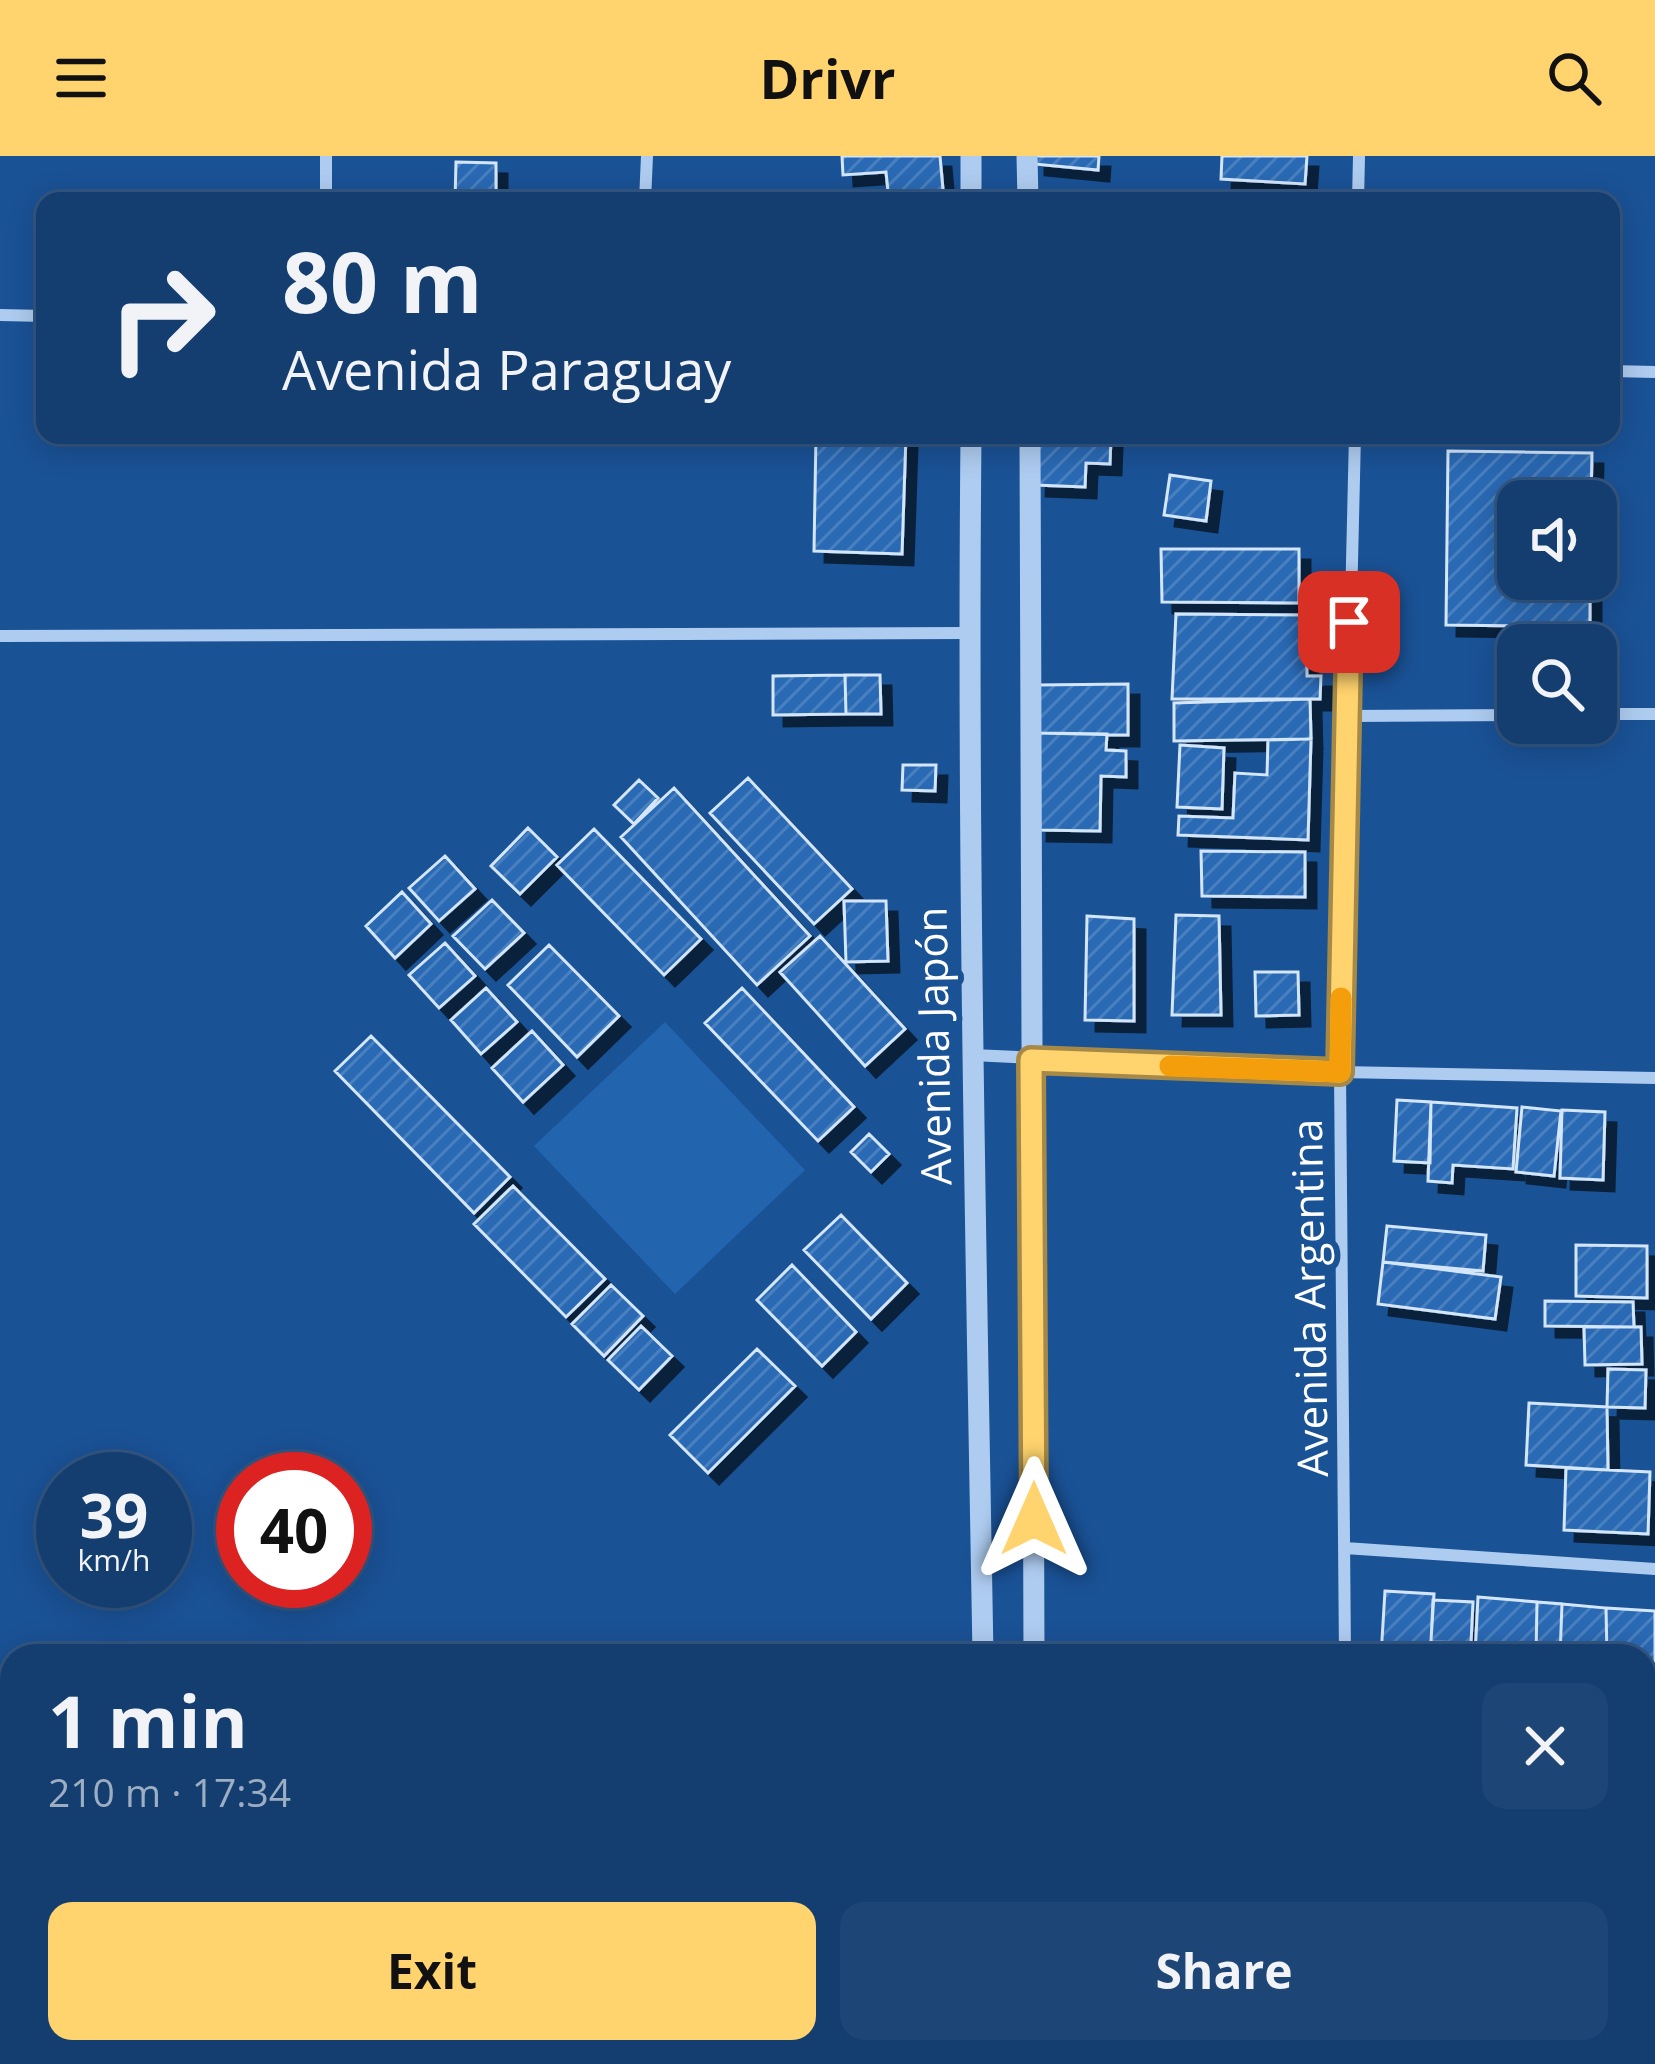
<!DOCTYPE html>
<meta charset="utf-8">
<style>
body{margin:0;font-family:"Open Sans",sans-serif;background:#1d4575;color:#f1f3f6;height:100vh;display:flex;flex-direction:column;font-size:45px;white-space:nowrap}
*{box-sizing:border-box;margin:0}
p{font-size:39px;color:#9daec3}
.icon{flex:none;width:66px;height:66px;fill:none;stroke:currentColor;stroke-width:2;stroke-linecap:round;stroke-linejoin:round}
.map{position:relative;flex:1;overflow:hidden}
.details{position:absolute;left:0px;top:1488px;width:1656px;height:420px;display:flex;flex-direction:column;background:#143e70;border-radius:36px 36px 0 0;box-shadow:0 6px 30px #0003,0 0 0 3px #335783}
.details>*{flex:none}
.banner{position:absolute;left:36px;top:36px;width:1584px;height:252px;border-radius:24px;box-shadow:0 6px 30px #0003,0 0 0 3px #335783;background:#143e70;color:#f1f3f6;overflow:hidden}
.tools{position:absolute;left:1497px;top:324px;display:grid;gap:24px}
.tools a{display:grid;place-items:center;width:120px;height:120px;border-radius:24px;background:#143e70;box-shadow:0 6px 30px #0003,0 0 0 3px #335783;font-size:60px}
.speed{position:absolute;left:36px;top:1296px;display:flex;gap:24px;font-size:60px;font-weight:700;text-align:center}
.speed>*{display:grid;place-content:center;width:156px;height:156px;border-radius:50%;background:#143e70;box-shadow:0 6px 30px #0003,0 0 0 3px #335783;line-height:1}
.speed small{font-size:30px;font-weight:400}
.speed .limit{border:18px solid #d22;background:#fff;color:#111}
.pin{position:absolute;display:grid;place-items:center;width:102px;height:102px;color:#fff;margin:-51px;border-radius:24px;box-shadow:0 6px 18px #0006}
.me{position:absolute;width:132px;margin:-66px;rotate:0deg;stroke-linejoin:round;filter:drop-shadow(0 0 9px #0008)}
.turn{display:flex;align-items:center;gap:42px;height:252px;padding:0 48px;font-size:54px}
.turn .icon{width:156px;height:156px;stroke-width:2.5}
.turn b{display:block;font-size:84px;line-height:102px}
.round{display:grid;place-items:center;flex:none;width:126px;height:126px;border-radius:24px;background:#1d4575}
.overview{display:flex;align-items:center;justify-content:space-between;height:204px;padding:0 48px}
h1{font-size:72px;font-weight:700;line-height:90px}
.action{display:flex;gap:24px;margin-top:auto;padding:24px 48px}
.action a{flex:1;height:138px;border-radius:24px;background:#ffd36d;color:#111;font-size:48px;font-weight:700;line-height:138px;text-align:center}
.action a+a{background:#1d4575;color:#f1f3f6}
header{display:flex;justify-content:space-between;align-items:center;height:156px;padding:0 48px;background:#ffd36d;color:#111;font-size:54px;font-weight:700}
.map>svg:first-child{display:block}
.park{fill:#2364af}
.building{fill:url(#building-hatch);stroke:#d4e6fb;stroke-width:3;filter:url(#shadow)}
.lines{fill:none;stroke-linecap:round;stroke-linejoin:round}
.minor{stroke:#aeccf0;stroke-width:12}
.tertiary{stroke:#aeccf0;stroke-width:21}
.route-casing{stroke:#a68947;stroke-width:30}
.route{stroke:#ffd36d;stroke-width:21}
.slow{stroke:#f59e0b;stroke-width:21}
.labels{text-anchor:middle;stroke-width:12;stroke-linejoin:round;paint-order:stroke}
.street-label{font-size:42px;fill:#fff;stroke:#1a5296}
</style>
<header><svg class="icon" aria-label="menu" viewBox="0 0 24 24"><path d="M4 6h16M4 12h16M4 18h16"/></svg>Drivr<svg class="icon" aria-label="search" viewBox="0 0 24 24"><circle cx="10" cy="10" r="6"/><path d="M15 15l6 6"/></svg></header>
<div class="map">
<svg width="1655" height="1908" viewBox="0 0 1655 1908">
<defs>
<pattern id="building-hatch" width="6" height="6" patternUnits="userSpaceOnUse" patternTransform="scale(3)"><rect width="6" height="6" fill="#2969b4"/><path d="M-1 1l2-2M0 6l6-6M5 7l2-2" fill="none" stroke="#4980bf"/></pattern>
<filter id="shadow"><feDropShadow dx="11" dy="11" stdDeviation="0" flood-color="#0009"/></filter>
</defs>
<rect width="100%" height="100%" fill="#1a5296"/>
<path class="park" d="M665,866L805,1014L675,1138L534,990Z"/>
<path class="building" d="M842,0H940L944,45H889L886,16L843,19Z
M1034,0H1099L1098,14L1034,8Z
M1222,0H1307L1305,28L1221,23Z
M456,6L496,7V45H455Z
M816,279H906L902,398L814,395Z
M1037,279L1111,281L1110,308L1086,307L1085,331L1035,329Z
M1448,295L1592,297L1591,345H1518V423H1590V471L1446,469Z
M1170,319L1211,325L1206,365L1164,359Z
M1161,393H1299V447L1162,446Z
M1176,458L1306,459L1307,520H1321L1320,543H1172Z
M845,519H880L881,558H846Z
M845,519L846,558L773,559V520Z
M1128,528V579L1037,577L1038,529Z
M1310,543L1311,583L1174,585V547Z
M1037,577L1107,578L1106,594L1126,595V621L1101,620L1100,675L1036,674Z
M1311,583L1308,684L1178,679L1179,660L1233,662L1235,617L1267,619L1268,584Z
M1180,589L1224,592L1222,653L1177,651Z
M903,609H936L935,635L902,634Z
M748,622L852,733L814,768L710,657Z
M639,624L658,642L634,668L614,649Z
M674,632L810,780L757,829L621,681Z
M528,672L557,701L520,738L491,710Z
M594,673L701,783L664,819L557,709Z
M1201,695L1305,696V741L1202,740Z
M445,700L475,733L439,765L409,732Z
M402,736L431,768L395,802L366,770Z
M492,744L524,777L485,813L453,780Z
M844,745H886L888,805L846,806Z
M1176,759L1219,760L1221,859H1172Z
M1087,760L1134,763V865L1085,864Z
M820,780L905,873L865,910L780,816Z
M445,787L475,820L439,852L409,819Z
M549,789L619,860L577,901L508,829Z
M1255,816H1298L1299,859L1256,860Z
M486,832L517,866L481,898L451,864Z
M742,832L854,951L818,985L705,867Z
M532,875L563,909L523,946L492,912Z
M371,880L510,1021L474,1057L335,915Z
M1397,944L1431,946L1430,1007L1394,1005Z
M1431,946L1517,952L1513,1013L1453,1009L1452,1027L1428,1025Z
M1522,951L1561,955L1554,1020L1516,1016Z
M1562,954L1605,956L1603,1024L1560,1022Z
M869,978L889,998L871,1016L851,996Z
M513,1030L605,1123L566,1161L474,1068Z
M841,1059L907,1127L871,1163L804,1094Z
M1387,1070L1486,1079L1483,1115L1383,1106Z
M1576,1089L1647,1090V1142L1576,1140Z
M1383,1106L1501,1121L1495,1163L1378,1148Z
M792,1109L856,1176L822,1210L757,1144Z
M611,1129L643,1160L604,1200L572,1168Z
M1545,1145L1633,1146L1634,1171L1545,1170Z
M641,1170L672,1200L639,1234L608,1204Z
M1584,1171H1641L1642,1208L1585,1209Z
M757,1193L795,1230L708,1317L670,1279Z
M1608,1213L1646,1214L1645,1252L1607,1251Z
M1529,1247L1607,1251L1608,1314L1526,1309Z
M1566,1312L1650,1316L1648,1378L1564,1374Z
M1385,1435L1434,1438L1430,1500H1381Z
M1478,1441L1537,1446L1536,1500H1475Z
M1433,1444L1473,1446L1471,1487L1431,1486Z
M1537,1446L1562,1448L1560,1500H1536Z
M1562,1448L1606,1452L1607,1500H1560Z
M1606,1452L1655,1455V1546L1644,1545V1500H1607Z
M1644,1671H1648V1778L1644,1777Z
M1644,1815H1648L1647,1890H1644Z"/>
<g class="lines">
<path class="minor" d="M326,45V0
M645,45L647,0
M1358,45L1359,0
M0,159L45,160
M1611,215L1655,216
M0,480L969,477
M1596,558H1655
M1347,560L1518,559
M972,899L1340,916L1655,922
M1345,1392L1655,1413
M1345,1500L1340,916L1355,279
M0,1529H12
M0,1865L12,1866
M747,1896L1027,1908
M1342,1908V1896"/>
<path class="tertiary" d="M971,0V45
M1027,0L1028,45
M971,279C967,686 976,1093 983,1500
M1030,279L1034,1500
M985,1896V1908
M1037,1896V1908"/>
</g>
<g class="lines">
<defs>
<path id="route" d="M1034,1363L1031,904L1340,916L1349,466"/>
</defs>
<use href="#route" class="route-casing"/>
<use href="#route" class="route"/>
<path class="slow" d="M1170,910L1340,916L1341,842"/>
</g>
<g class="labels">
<g class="street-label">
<text transform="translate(934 890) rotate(-91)" y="15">Avenida Japón</text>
<text transform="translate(1310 1142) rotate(-91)" y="15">Avenida Argentina</text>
</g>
</g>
</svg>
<div class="tools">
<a><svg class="icon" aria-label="sound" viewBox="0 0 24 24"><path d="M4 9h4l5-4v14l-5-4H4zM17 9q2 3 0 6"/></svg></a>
<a><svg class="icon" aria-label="search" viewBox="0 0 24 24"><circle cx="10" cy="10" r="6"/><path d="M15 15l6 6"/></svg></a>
</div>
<div class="speed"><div>39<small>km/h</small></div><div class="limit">40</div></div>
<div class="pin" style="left:1349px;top:466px;background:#d93025"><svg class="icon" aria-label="arrive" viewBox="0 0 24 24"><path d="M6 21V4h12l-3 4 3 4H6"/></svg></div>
<svg class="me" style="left:1034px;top:1363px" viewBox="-20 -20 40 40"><path d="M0-17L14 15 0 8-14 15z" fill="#ffd36d" stroke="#fff" stroke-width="4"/></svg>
<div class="banner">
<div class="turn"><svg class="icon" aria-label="right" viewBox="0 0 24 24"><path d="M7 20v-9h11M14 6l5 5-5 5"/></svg><div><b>80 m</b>Avenida Paraguay</div></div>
</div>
<section class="details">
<div class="overview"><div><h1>1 min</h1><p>210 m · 17:34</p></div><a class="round"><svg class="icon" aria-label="close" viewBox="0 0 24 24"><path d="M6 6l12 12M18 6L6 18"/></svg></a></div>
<div class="action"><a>Exit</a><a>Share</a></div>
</section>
</div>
